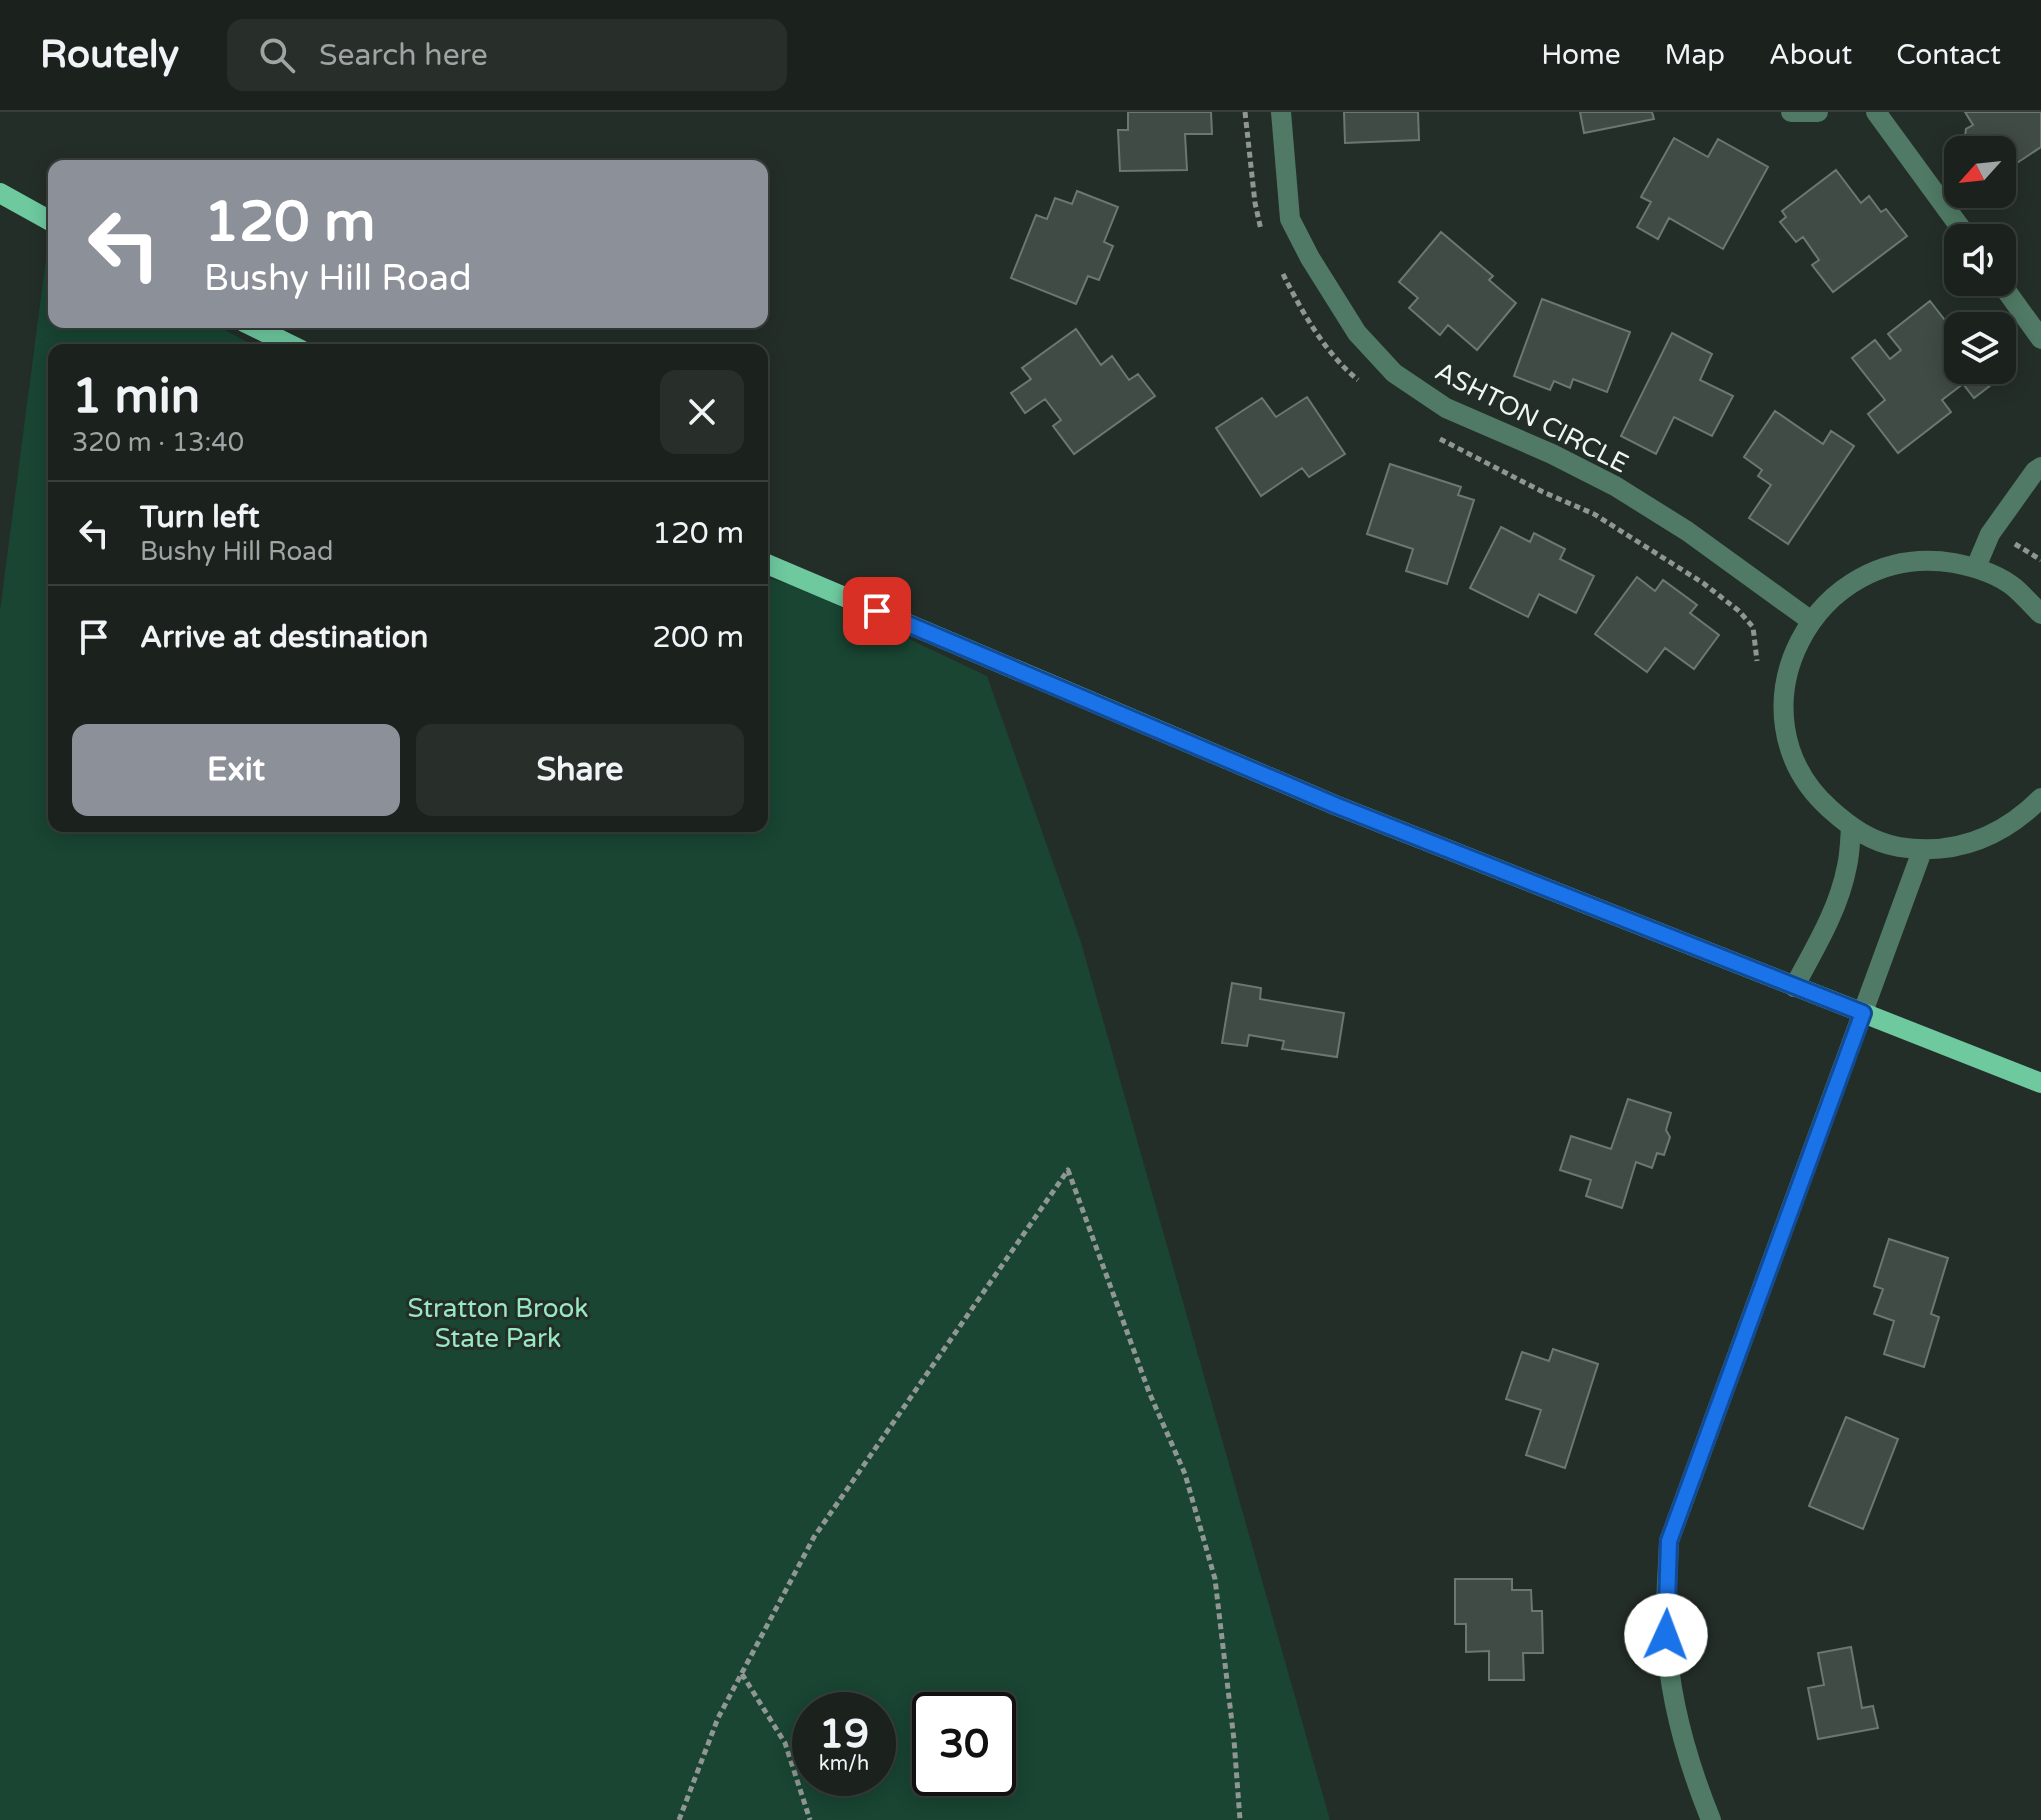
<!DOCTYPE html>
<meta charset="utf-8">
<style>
body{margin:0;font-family:"Varela Round",sans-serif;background:#282f2b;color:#f1f3f6;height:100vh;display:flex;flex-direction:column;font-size:30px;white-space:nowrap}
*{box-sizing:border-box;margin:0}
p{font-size:26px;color:#a0a4a4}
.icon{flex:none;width:44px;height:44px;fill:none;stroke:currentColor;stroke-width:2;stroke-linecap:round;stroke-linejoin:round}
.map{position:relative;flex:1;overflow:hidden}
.drawer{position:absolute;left:48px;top:232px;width:720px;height:488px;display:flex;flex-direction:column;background:#1b221e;border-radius:16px;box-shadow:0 4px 20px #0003,0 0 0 2px #393f3c}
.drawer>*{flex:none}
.guide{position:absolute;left:48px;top:48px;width:720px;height:168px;border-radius:16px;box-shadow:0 4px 20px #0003,0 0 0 2px #393f3c;background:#8c9099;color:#fff;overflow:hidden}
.needle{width:52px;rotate:243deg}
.tools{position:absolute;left:1944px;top:24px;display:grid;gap:16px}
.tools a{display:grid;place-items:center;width:72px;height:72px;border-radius:16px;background:#1b221e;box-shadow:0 4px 20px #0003,0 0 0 2px #393f3c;font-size:40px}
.speed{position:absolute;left:792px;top:1580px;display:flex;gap:16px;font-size:40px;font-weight:700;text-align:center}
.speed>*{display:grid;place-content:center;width:104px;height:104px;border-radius:50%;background:#1b221e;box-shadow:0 4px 20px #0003,0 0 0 2px #393f3c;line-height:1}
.speed small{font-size:20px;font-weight:400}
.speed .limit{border:4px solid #111;border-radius:12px;background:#fff;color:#111}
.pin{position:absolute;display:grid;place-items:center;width:68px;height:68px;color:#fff;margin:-34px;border-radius:16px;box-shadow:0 4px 12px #0006}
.me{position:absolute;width:88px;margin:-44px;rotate:2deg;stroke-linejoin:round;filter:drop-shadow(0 0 6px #0008)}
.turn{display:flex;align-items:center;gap:28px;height:168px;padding:0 24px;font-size:36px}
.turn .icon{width:104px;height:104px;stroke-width:2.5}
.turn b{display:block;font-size:56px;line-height:68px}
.round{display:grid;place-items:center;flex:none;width:84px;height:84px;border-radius:16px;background:#282f2b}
.head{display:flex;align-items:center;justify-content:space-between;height:136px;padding:0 24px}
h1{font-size:48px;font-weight:700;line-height:60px}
.action{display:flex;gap:16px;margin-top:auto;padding:16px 24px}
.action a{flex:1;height:92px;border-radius:16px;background:#8c9099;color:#fff;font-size:32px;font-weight:700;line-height:92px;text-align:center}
.action a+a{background:#282f2b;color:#f1f3f6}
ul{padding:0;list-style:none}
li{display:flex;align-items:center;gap:24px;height:104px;padding:0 24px;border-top:2px solid #393f3c}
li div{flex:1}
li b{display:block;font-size:30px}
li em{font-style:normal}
header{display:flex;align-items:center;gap:48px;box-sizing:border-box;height:112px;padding:0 40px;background:#1b221e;border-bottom:2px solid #393f3c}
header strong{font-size:38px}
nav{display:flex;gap:44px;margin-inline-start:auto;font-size:28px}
.search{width:560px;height:72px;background:#282f2b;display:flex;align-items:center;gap:20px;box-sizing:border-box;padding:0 28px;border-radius:16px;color:#a0a4a4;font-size:30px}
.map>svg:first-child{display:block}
.green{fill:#194532;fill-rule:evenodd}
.building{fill:#404b45;stroke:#6b7771;stroke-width:2}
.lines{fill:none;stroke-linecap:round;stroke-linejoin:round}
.path{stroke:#909793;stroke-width:5;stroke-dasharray:6 4;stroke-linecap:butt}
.minor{stroke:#507a65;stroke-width:20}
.major{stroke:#6ec99f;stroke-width:20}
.route-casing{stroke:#114b97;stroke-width:20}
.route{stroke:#1a73e8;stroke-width:14}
.labels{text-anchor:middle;stroke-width:6;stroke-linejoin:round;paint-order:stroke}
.street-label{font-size:26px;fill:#eff5f2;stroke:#242e28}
.park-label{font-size:26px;fill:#98e8c1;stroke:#242e28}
</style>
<header>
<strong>Routely</strong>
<div class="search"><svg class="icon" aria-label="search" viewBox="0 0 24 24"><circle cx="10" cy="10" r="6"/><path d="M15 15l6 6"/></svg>Search here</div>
<nav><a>Home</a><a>Map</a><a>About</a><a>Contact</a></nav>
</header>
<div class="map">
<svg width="2041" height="1708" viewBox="0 0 2041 1708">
<rect width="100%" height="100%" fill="#242e28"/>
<path class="green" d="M50,116L54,120V210H210L262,238H54V714H762V464L801,476L987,564L1080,827L1330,1708H0V499ZM810,1598H878V1666H810ZM930,1598H998V1666H930Z"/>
<path class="building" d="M1128,0H1211L1212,22H1185L1187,58L1120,59L1118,18H1128Z
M1344,0H1418L1419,28L1345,31Z
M1580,0H1652L1654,7L1584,21Z
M1965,0H2041V35L2002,61V38H1975L1965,24L1966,17L1973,13Z
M1674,26L1708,45L1718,27L1768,55L1723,137L1669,106L1658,127L1637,115L1651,90L1641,85Z
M1836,58L1861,91L1869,84L1881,100L1886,97L1907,124L1833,180L1812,153L1819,148L1803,125L1796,130L1780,110L1786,105L1782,99Z
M1077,79L1118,95L1104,130L1113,134L1099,168L1088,164L1076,192L1011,166L1036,103L1047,107L1055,86L1072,92Z
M1441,120L1493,164L1489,168L1516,191L1477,238L1448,213L1440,223L1409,196L1418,186L1399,170Z
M1542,187L1630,220L1607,280L1573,267L1570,276L1554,269L1550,278L1514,264Z
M1930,189L1958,225V258H2000L2004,263L1974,286L1963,272L1942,288L1951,300L1898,341L1868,302L1885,288L1852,246L1875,228L1890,247L1901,238L1888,222Z
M1076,217L1101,253L1112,244L1129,268L1138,262L1155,284L1074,342L1053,314L1061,308L1045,287L1025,301L1011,281L1031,267L1022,256Z
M1672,221L1712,242L1700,268L1733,284L1712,324L1674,305L1656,342L1621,324Z
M1307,285L1345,342L1309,365L1302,356L1261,384L1216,316L1262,286L1276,305Z
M1775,299L1823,332L1831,319L1854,334L1788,432L1749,406L1771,373L1758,364L1762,358L1744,345Z
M1390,352L1461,375L1458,383L1474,388L1447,472L1406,459L1413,437L1367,422Z
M1501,415L1530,430L1534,421L1565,437L1560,447L1594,464L1576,501L1539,482L1528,505L1470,476Z
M1637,465L1655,479L1663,468L1697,493L1690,501L1719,523L1694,557L1665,536L1647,560L1595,522Z
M1232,871L1261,876L1260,887L1344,901L1337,945L1282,937L1284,929L1249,923L1247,934L1222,931Z
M1628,987L1671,1001L1666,1018L1670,1025L1664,1043L1657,1041L1652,1056L1636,1050L1622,1096L1586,1084L1591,1068L1560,1058L1571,1024L1611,1037Z
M1889,1127L1948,1146L1931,1202L1939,1205L1924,1255L1884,1242L1894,1209L1874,1202L1883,1177L1874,1174Z
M1553,1237L1598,1252L1565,1356L1526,1343L1541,1298L1506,1287L1522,1240L1549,1249Z
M1846,1305L1898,1327L1863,1417L1809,1394Z
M1455,1467H1512V1478H1531L1532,1499H1542L1543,1541H1523L1524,1568H1489V1539L1466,1540V1512H1455Z
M1851,1535L1862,1596L1873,1594L1878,1616L1818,1627L1808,1576L1824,1573L1818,1541Z"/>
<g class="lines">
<path class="path" d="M1245,0L1255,91L1261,118
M1283,162C1302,200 1325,241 1358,268
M1440,327L1543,380L1594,402L1703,471L1739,499L1753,515L1757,549
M2015,432L2041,448
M742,1562L785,1631L810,1708
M679,1708L718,1606L814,1425L1068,1058L1149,1280L1185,1362L1215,1467L1234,1628L1240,1708"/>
<path class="minor" d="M1281,0L1290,107L1310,146L1357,221L1394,261L1446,296L1552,342L1615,374L1687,419L1810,508
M1791,0H1818
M1876,0L1968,126
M2000,170L2041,227
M1976,455L1990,422L2035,359L2041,355
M2041,502C2033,494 2024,484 2015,476C1998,462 1975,455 1954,451C1814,427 1724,602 1830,697C1850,715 1871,730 1899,735C1955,744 2001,726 2041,686
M1794,875C1815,836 1839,797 1847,754C1850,741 1850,728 1851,716
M1711,1708C1687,1649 1669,1586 1666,1522C1665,1491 1668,1460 1669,1429L1922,739"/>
<path class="major" d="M0,81L54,111
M244,210L301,238
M762,450L1335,693L2041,971"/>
</g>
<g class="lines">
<defs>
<path id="route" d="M877,499L1335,693L1863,901L1669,1429L1666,1523"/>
</defs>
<use href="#route" class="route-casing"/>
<use href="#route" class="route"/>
</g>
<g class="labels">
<g class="street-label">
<text transform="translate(1532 305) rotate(27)" y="9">ASHTON CIRCLE</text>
</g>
<g class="park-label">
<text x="498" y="1205">Stratton Brook<tspan x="498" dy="30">State Park</tspan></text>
</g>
</g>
</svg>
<div class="tools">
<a><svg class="needle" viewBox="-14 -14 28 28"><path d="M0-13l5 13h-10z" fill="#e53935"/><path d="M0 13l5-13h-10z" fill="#a0a4a4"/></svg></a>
<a><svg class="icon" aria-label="sound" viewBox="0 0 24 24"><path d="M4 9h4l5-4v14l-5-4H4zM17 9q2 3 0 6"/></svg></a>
<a><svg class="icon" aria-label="layers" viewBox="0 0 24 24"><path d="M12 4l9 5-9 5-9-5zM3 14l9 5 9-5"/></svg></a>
</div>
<div class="speed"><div>19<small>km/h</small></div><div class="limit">30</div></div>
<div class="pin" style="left:877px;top:499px;background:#d93025"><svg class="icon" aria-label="arrive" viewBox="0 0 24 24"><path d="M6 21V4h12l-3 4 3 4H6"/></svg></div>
<svg class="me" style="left:1666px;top:1523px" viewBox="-20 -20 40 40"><circle r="19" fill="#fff"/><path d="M0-13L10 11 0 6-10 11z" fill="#1a73e8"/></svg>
<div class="guide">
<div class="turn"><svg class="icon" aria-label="left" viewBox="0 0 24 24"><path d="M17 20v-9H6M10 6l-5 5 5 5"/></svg><div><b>120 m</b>Bushy Hill Road</div></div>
</div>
<section class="drawer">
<div class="head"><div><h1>1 min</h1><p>320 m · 13:40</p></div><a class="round"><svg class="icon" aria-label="close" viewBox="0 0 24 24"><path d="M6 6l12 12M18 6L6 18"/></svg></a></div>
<ul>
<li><svg class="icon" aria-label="left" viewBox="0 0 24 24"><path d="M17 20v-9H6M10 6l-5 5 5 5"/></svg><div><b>Turn left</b><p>Bushy Hill Road</p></div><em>120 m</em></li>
<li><svg class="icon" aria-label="arrive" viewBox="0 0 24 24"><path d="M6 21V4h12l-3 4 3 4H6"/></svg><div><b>Arrive at destination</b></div><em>200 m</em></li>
</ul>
<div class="action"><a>Exit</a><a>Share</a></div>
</section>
</div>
